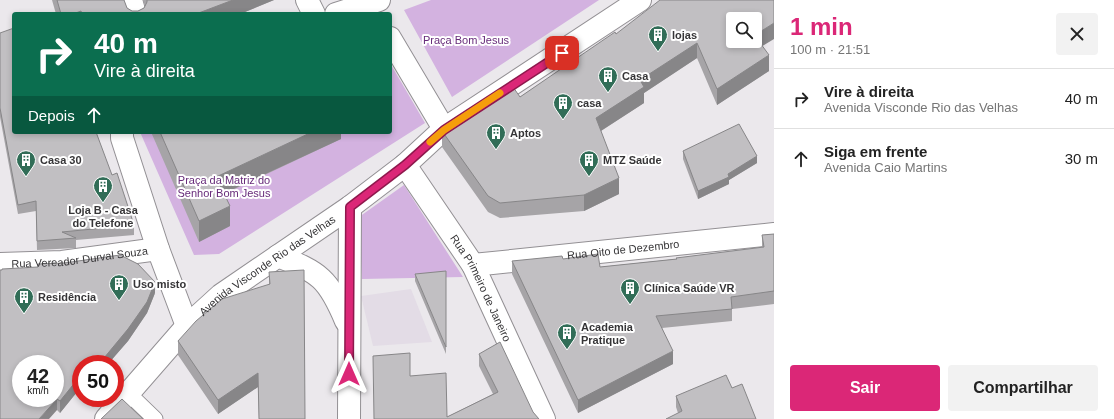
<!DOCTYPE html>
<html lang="pt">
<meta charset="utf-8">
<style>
body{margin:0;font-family:Arial,sans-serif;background:#f2f2f2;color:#222;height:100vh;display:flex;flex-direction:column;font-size:15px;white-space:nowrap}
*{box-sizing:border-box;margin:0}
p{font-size:13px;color:#767676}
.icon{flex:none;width:22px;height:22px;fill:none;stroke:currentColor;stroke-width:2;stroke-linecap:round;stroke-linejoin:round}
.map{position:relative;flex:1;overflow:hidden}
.sheet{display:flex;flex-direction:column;background:#fff;width:340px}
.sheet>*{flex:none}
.top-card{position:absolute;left:12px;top:12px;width:380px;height:122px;border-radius:4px;box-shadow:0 2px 6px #0003;background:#0b6e4f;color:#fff;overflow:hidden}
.controls{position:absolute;left:726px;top:12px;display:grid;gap:8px}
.controls a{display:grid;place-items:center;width:36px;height:36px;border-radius:4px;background:#fff;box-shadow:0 2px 6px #0003;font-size:20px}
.speed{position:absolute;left:12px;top:355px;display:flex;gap:8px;font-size:20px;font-weight:700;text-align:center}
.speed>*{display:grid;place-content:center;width:52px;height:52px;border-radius:50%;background:#fff;box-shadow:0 2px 6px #0003;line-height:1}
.speed small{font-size:10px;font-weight:400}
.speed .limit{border:6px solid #d22;background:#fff;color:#111}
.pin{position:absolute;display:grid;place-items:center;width:34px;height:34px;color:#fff;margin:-17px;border-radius:8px;box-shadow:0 2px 6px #0006}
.me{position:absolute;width:44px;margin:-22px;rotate:0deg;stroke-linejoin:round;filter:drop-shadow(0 0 3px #0008)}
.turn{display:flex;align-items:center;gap:14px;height:84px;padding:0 16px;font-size:18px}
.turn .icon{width:52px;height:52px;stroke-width:2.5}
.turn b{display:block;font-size:28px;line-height:34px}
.then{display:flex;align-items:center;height:38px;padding:0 16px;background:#0003;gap:8px;font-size:15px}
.round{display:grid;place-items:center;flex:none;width:42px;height:42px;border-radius:4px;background:#f2f2f2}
.summary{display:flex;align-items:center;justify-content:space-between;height:68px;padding:0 16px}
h1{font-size:24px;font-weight:700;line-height:30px;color:#db2777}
.primary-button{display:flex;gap:8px;margin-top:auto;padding:8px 16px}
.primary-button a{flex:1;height:46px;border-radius:4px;background:#db2777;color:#fff;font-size:16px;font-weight:700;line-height:46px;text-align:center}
.primary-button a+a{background:#f2f2f2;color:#222}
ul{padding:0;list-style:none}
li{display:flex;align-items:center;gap:12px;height:60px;padding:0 16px;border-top:1px solid #e0e0e0}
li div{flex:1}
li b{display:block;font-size:15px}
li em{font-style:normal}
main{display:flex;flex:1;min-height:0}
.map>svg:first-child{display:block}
.built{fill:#e3dce6}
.green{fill:#d3b2e0}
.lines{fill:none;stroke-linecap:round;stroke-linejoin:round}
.lane-casing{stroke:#939094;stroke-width:17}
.street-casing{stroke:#939094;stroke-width:24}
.secondary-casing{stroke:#939094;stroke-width:24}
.lane{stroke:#fff;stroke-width:15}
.street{stroke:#fff;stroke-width:22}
.secondary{stroke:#fff;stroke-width:22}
.wall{fill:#a6a4a7}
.shaded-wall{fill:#878688}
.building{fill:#c1bfc2;stroke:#878688;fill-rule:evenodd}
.route-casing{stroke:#8e194d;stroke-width:10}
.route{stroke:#db2777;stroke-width:7}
.slow{stroke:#f59e0b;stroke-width:7}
.labels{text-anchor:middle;stroke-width:4;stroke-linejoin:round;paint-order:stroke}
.poi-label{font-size:11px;font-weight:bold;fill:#363537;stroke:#fff;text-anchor:start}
.park-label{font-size:11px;fill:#662a79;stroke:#fff}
.street-label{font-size:11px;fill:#363537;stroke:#fff}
</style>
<main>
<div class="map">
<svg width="774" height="419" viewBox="0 0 774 419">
<rect width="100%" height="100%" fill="#ebe8ec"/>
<path class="built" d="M411,289L432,342L373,346L361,296Z"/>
<path class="green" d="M431,0H599L452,97L404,10Z
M390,63L425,123L219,254L194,255L140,132H390Z
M404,185L463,277L362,279L359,217Z"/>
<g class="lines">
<defs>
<path id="lane" d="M128,393L155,419"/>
<g id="street">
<path d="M131,0L135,14"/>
<path d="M307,0L314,14"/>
<path d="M390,38L444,129"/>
<path id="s1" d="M405,165L473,265L544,419"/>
<path id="s2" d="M0,264L62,262L158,249"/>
<path id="s3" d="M473,265L774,234"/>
</g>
<g id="secondary">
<path d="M336,14L379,0"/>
<path d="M122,132V138L158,249L187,326"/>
<path d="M278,256C320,273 328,278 346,321"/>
<path id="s4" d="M106,419L187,326L221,295L350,207L405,165L444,129L640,0"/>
<path d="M349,419L350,207"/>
</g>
</defs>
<use href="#lane" class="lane-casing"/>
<use href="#street" class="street-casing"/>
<use href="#secondary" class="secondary-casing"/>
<use href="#lane" class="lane"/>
<use href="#street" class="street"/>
<use href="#secondary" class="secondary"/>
</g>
<path class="wall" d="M52,0H124L127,8L132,11H138L144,8L145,6L143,0H274L240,14H239V13L236,14H56Z
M0,33L14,132L112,175L134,225V235L76,240V248L37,250L36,211L18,214L0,117Z
M616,34L762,46L769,71L717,105L697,58L644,93V103L601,131L619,194L584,211L500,218L488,212L442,147V131L520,97Z
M151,132H341V139L224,194L230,226L199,242Z
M683,151L757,163L729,180V184L698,199L683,159Z
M774,234V304L732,309V321L662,328L673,364L578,413L512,274V261L563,259L600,267L676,259L762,248V235Z
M269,272L305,419H259L258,387L218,414L178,355V341L269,285Z
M415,274L446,347V354L415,281Z
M155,293L147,313L128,341L108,364H81V387L60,413L57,410L0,419Z
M479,354L539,419H374L447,417L493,394L479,366Z
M732,388L678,413L676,407V396Z"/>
<path class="shaded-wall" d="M233,0H239V13L236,14H196Z
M239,0H274L240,14H239Z
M81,11V14H73Z
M774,23V39L754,51L755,35Z
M697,43V58L644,93V103L596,134V118L640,80Z
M769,55V71L717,105V89Z
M312,132H341V139L216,197V177Z
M757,156V163L729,180V184L698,199V191Z
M619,178V194L584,211V195Z
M230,206V226L199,242V221Z
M155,282V293L147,313L128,341L108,364H99Z
M673,351V364L578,413V400Z
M94,359V364H90Z
M258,373V387L218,414V400Z
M81,375V387L60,413V401Z
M57,399V410L49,419H39Z"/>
<path class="building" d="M57,0H124L127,8L132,11H138L144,8L147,2V0H233L196,14H82L81,11L73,14H61Z
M660,0H774V23L755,35V19H733V41H755V36L769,55L717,89L697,43L640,80L644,87L596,118L619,178L584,195L500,203L488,196L442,131L452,123L511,84L520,97L615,32L616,34Z
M14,28V132H96L112,175L117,173L134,225L62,232L76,238L37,241L36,201L18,205L0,108V33Z
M739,124L757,156L728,174L729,177L698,191L683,151Z
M160,132H312L216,177L230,206L199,221Z
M774,234V291L731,297L732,309L656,316L673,351L578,400L512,261L562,256L563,259L598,254L600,267L677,259L676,258L764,247L762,235Z
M120,255L138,264L155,282L147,302L128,329L99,364L94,359L90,364H81V375L60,401L57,399L39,419H0V270H2V269L38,267V264L64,263ZM21,364H55V398H21Z
M304,270L305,419H259L258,373L218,400L178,341L196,321L222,299L270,284L269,272Z
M446,271V347L415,274Z
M500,342L533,412L539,419H374L373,356L410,353V376L446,373L447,417L498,392L479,354Z
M726,375L732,388L742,384L756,419H666L682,411L676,396Z
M122,399L143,419H101Z"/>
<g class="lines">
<defs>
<path id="route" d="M349,374L350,207L405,165L444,130L562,53"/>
</defs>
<use href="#route" class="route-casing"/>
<use href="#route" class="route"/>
<path class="slow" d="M430,142L444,130L500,93"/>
</g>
<defs>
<symbol id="building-pin" viewBox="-11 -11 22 30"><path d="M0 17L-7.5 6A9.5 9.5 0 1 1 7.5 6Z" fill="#316d57" stroke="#fff"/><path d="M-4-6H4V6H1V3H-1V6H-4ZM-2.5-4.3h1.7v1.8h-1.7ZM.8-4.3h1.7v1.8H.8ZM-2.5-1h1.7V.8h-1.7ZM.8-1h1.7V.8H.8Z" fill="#fff"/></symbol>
</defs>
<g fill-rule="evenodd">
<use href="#building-pin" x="647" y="24" width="22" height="30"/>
<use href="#building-pin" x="597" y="65" width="22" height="30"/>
<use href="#building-pin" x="552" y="92" width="22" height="30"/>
<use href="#building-pin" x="485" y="122" width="22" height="30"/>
<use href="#building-pin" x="15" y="149" width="22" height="30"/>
<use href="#building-pin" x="578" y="149" width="22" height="30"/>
<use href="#building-pin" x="92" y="175" width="22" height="30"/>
<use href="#building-pin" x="108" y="273" width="22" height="30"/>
<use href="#building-pin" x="619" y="277" width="22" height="30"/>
<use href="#building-pin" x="13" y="286" width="22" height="30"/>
<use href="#building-pin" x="556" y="322" width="22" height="30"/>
</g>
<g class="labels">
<g class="poi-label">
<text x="672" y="39">lojas</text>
<text x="622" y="80">Casa</text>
<text x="577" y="107">casa</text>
<text x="510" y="137">Aptos</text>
<text x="40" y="164">Casa 30</text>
<text x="603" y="164">MTZ Saúde</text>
<text x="103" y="214" text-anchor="middle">Loja B - Casa<tspan x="103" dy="13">do Telefone</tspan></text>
<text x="133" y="288">Uso misto</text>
<text x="644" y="292">Clínica Saúde VR</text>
<text x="38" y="301">Residência</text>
<text x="581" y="331">Academia<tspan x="581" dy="13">Pratique</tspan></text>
</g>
<g class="park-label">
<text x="466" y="44">Praça Bom Jesus</text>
<text x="224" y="184">Praça da Matriz do<tspan x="224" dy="13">Senhor Bom Jesus</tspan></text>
</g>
<g class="street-label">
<text dy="4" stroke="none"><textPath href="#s3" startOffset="151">Rua Oito de Dezembro</textPath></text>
<text dy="4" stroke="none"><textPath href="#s2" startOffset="80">Rua Vereador Durval Souza</textPath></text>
<text dy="4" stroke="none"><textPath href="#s4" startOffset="224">Avenida Visconde Rio das Velhas</textPath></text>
<text dy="4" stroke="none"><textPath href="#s1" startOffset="145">Rua Primeiro de Janeiro</textPath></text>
</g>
</g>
</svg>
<div class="controls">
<a><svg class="icon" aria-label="search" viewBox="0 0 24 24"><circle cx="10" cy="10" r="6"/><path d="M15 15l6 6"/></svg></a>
</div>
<div class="speed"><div>42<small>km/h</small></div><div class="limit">50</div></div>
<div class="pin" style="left:562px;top:53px;background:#d93025"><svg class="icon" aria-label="arrive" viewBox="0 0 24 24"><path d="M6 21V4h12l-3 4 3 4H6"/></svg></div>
<svg class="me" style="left:349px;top:374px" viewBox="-20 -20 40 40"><path d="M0-17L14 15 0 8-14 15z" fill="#db2777" stroke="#fff" stroke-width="4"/></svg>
<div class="top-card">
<div class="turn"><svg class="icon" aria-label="right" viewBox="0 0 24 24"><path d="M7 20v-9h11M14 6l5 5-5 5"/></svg><div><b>40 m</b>Vire à direita</div></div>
<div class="then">Depois<svg class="icon" aria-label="ahead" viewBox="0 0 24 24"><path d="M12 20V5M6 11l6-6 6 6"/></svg></div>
</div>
</div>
<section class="sheet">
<div class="summary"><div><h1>1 min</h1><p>100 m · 21:51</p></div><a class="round"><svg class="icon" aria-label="close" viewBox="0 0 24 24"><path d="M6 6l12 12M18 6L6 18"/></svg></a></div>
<ul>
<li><svg class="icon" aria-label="right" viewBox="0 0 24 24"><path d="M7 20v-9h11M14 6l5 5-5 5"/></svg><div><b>Vire à direita</b><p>Avenida Visconde Rio das Velhas</p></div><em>40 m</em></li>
<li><svg class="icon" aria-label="ahead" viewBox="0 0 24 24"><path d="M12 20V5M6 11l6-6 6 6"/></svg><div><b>Siga em frente</b><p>Avenida Caio Martins</p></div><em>30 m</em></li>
</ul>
<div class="primary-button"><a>Sair</a><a>Compartilhar</a></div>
</section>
</main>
